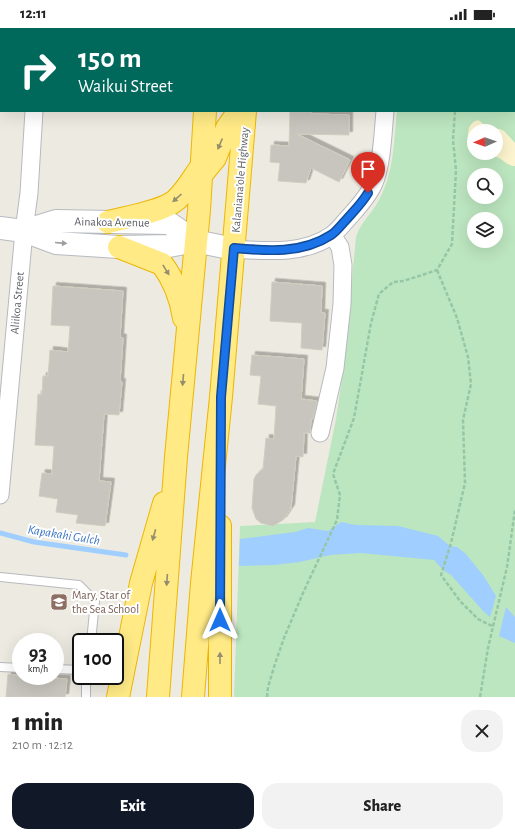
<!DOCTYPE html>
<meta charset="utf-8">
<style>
body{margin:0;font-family:"Alegreya Sans",sans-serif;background:#f2f2f2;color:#222;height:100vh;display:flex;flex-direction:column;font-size:15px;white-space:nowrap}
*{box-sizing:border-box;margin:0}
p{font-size:13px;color:#767676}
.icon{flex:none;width:22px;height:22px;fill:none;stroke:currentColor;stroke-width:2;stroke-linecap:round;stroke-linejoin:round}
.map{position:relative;height:669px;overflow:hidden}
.side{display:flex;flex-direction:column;background:#fff;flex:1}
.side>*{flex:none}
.banner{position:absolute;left:0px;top:0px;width:515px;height:84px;box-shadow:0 4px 16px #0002;background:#00695c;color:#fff;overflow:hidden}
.needle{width:26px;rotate:268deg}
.controls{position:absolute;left:467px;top:96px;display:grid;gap:8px}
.controls a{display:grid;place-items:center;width:36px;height:36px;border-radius:50%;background:#fff;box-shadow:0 4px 16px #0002;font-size:20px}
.speed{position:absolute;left:12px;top:605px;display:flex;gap:8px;font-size:20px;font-weight:700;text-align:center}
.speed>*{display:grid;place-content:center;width:52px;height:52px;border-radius:50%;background:#fff;box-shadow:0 4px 16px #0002;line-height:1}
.speed small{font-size:10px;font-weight:400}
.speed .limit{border:2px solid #111;border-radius:6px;background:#fff;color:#111}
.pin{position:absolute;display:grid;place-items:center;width:34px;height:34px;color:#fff;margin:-41px -17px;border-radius:50% 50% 50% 0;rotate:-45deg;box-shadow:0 0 4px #0007}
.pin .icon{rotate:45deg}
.me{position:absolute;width:44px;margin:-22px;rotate:0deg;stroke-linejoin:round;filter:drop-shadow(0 0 3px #0008)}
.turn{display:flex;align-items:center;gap:14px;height:84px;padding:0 12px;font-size:18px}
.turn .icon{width:52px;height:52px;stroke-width:2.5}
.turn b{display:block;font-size:28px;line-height:34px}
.round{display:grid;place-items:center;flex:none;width:42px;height:42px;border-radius:16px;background:#f2f2f2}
.head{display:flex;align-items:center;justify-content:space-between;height:68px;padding:0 12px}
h1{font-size:24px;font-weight:800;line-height:30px}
.button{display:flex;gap:8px;margin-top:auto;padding:8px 12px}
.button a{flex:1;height:46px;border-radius:16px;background:#111827;color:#fff;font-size:16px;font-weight:800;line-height:46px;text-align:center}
.button a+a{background:#f2f2f2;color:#222}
.status{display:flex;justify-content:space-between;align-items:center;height:28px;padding:0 20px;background:#fff;direction:ltr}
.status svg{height:11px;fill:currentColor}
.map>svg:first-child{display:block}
.green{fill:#bce6bf;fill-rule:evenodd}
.sand{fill:#fbf4ce}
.water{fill:#9fceff}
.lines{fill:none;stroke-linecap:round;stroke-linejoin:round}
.stream{stroke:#9fceff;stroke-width:5}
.building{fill:#c8c5be;stroke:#d2cdbf;filter:url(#shadow)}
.lane-casing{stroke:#b7b9be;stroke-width:10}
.street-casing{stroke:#b7b9be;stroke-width:19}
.secondary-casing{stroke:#b7bac0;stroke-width:24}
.highway-casing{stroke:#eeb600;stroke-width:24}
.path{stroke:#95c7a7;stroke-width:2.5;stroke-dasharray:4 2;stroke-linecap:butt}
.lane{stroke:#fff;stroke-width:8}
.street{stroke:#fff;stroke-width:17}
.secondary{stroke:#fff;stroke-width:22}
.highway{stroke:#ffea86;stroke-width:22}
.oneway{fill:#948e6f}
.oneway2{fill:#9c9ea1}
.route-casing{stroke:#114b97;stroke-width:10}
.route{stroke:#1a73e8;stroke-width:7}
.labels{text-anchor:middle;stroke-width:4;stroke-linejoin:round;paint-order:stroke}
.street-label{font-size:12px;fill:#5a5d63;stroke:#fff}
.education-label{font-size:12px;fill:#785e54;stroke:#fff;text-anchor:start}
.water-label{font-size:13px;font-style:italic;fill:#3f76c6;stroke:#fff}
</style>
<div class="status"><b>12:11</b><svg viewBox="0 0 49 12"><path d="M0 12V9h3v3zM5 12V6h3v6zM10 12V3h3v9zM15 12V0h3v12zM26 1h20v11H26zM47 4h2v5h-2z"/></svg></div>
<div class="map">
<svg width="515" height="669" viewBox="0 0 515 669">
<defs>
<filter id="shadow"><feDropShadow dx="3.5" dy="-3.5" stdDeviation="0" flood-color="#0004"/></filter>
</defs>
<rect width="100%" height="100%" fill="#edebe1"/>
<path class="green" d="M405,0H515V669H234L240,498L315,494L336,391L344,337L356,209C361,193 373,185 380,170C394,143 394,112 397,83H514V1H405ZM474,103H496V125H474ZM474,147H496V169H474ZM474,191H496V213H474Z"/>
<path class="sand" d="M478,92L489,100L500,101L504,103L515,115V138C507,138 504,132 497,129C491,127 485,128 480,125H496V103H474V120C466,112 465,96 478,92Z"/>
<path class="water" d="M341,494L356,497L398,498L438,508L450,518L457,519L465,525L483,547L496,568L490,589L484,584L451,547L443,542L434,532L361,525L330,527L300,534L274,537L239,538L240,511L295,504L308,500L328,503Z
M506,579L515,589V615L499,608Z"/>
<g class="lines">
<path class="stream" d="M0,505L34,514L126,527"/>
</g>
<path class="building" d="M290,83H311V86L349,87V107L297,106L350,132L339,154L311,140L306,155L278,153L280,135L270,134L271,117L289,118Z
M272,254L322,258L321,285H325L322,322L301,320L302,295L270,293Z
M53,258L123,263L120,309L123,310L120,354H122L119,387L104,386L99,453L111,454L105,498L76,495L78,487L56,484L58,471L39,468L42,445L52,446L54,418L35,417L38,366L42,367L43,348H48L50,322L68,324L70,298L51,297Z
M252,327L304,331L301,371L317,373L313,391H311L310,405H304L303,429L296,428L291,480L283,492L273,498L261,495L256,491L252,480L254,451L256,447L263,441L266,410L274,411L276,378L258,376L261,348L250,347Z
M8,646L21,648L67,651L65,669H6Z"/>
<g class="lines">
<defs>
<path id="lane" d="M0,549L79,557L95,573L91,614
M0,639L21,640
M55,641L81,642
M86,669V648"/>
<path id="street" d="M390,1L391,0
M0,19H1
M234,221C266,223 304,227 332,207C339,202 345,193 351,187C359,178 369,167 374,155C382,137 383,104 385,83
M320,405L335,340L342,276L343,237L340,219L332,207
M0,467L24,203L29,165L34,83"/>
<path id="secondary" d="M0,200L24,203L56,215L119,219L169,218L195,213L234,221
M24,203L56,193L169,195L195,213"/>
<path id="highway" d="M212,1V0
M252,1V0
M201,147L215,130L227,100L239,83
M108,194C127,189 162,184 176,172C186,163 193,150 201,139
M119,219L162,236C174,252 181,271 184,290
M118,669L141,555L164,475
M158,669L176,429L199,182L205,83
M193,669L202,555L221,369L245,83
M220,669V498"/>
</defs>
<use href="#lane" class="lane-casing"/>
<use href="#street" class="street-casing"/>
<use href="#secondary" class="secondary-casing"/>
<use href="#highway" class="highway-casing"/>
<path class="path" d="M514,20H515
M437,242L457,290L468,329L471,356L463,392L465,455L451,515L441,547L460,573L478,591L494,599
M267,669L268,659L275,636L284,610L303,565L337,492L340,467L333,446L354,390L371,295L379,266L393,254L403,253L419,248L437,242L452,216L456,142L453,112L455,83
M480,669L488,620L507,539L515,482"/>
<use href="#lane" class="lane"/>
<use href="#street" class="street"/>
<use href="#secondary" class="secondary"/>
<use href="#highway" class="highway"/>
</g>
<defs><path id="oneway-solid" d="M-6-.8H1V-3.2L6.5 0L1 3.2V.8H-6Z"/></defs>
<g class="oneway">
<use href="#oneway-solid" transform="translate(220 116) rotate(113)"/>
<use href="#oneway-solid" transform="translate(177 170) rotate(138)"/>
<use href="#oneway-solid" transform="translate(166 242) rotate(58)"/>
<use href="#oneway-solid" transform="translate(183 352) rotate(95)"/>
<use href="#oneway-solid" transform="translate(154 507) rotate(106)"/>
<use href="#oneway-solid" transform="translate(167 552) rotate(94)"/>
<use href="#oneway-solid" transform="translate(220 630) rotate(-90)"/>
</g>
<use class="oneway2" href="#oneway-solid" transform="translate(61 215) rotate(5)"/>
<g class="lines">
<defs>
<path id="route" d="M220,592L221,369L234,220C267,223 302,226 331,207C337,203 341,197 346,192C354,183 362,175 368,165"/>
</defs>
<use href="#route" class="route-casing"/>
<use href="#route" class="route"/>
</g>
<defs>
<symbol id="school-square" viewBox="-11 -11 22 22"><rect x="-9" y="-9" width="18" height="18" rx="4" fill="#8d6e63" stroke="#fff"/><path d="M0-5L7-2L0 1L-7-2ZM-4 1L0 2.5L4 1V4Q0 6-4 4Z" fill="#fff"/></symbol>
</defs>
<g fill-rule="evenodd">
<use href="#school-square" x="49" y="564" width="20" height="20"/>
</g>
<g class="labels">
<g class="street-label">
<text transform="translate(240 152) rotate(-85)" y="4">Kalaniana’ole Highway</text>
<text transform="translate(112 194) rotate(1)" y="4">Ainakoa Avenue</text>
<text transform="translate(17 275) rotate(-85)" y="4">Aliikoa Street</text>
</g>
<g class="education-label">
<text x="72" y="571">Mary, Star of<tspan x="72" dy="14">the Sea School</tspan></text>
</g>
<g class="water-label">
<text transform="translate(64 506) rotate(9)" y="5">Kapakahi Gulch</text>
</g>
</g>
</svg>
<div class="controls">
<a><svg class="needle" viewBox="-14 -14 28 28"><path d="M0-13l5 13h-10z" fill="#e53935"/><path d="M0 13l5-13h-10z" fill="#767676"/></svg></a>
<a><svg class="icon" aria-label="search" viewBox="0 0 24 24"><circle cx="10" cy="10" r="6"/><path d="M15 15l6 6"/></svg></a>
<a><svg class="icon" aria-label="layers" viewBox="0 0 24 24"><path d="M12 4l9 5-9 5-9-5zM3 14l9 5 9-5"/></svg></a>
</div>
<div class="speed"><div>93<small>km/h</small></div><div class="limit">100</div></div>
<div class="pin" style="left:368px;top:165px;background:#d93025"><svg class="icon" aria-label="arrive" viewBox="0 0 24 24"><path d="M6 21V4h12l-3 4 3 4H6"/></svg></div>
<svg class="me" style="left:220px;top:592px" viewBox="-20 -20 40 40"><path d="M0-17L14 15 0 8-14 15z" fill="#1a73e8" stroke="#fff" stroke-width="4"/></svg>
<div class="banner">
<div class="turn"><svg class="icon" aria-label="right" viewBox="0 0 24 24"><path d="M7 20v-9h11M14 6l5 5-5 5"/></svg><div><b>150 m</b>Waikui Street</div></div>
</div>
</div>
<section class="side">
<div class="head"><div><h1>1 min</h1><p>210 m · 12:12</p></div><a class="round"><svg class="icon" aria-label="close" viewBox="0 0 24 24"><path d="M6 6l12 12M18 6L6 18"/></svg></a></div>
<div class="button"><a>Exit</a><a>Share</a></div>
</section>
